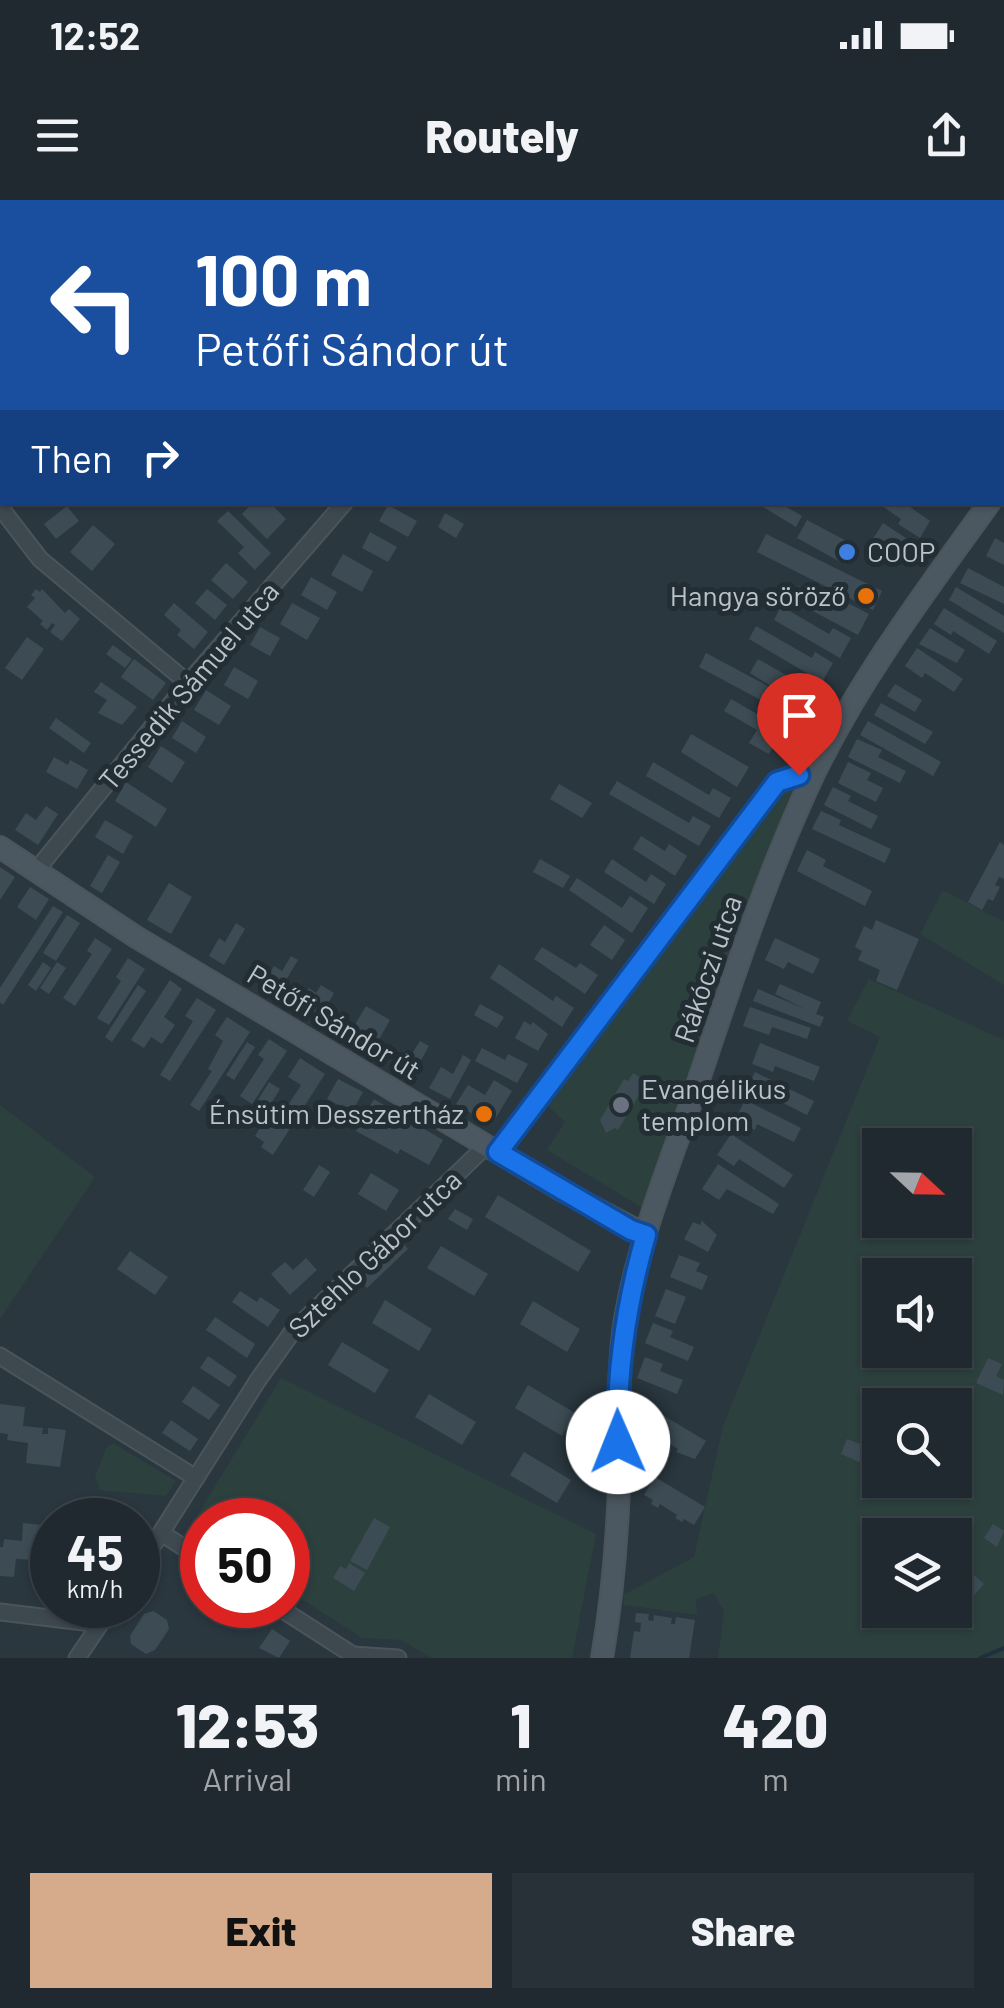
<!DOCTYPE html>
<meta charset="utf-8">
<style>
body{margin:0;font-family:Barlow,sans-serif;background:#283137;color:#f1f3f6;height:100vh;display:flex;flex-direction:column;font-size:38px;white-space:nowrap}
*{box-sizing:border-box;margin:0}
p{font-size:32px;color:#a2a6aa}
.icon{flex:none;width:55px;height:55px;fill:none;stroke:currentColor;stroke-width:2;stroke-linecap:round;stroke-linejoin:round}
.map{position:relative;height:1458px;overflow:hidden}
.drawer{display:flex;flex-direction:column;background:#20292f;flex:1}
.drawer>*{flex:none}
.hud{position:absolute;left:0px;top:0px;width:1005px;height:305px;box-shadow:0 2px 8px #0004,0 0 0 2px #3d454b;background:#1a4fa0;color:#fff;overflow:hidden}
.needle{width:65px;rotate:112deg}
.buttons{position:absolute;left:862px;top:928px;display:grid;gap:20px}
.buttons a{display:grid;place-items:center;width:110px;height:110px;border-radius:0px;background:#20292f;box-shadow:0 2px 8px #0004,0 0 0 2px #3d454b;font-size:50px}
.speed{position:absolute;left:30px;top:1298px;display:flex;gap:20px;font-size:50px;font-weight:700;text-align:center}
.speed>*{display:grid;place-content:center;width:130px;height:130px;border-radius:50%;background:#20292f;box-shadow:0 2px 8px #0004,0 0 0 2px #3d454b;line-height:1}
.speed small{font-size:25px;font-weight:400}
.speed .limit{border:15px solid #d22;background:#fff;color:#111}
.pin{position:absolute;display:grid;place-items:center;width:85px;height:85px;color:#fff;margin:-102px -42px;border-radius:50% 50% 50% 0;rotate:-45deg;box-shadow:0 0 10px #0007}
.pin .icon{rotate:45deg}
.me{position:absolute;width:110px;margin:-55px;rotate:359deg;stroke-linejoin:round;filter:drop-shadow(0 0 8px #0008)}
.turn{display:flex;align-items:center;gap:35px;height:210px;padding:0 30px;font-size:45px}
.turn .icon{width:130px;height:130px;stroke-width:2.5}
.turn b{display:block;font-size:70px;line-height:85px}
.then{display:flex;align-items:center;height:95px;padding:0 30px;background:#0003;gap:20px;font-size:38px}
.eta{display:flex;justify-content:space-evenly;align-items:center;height:170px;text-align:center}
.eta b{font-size:60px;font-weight:800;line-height:70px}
.primary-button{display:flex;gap:20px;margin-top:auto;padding:20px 30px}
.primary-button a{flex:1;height:115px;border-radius:0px;background:#d6ab8b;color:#111;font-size:40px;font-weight:800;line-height:115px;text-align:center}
.primary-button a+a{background:#283137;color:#f1f3f6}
.status{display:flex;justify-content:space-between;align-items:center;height:70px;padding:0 50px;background:#20292f;direction:ltr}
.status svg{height:28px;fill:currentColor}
header{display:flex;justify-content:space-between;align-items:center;height:130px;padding:0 30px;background:#20292f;font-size:45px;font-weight:800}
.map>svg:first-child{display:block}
.green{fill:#2c403e;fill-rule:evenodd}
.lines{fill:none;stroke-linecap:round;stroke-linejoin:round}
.stream{stroke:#1e303c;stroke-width:4}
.building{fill:#3d4c54}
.minor-casing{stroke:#4a545b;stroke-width:19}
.secondary-casing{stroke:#4a545b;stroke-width:24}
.minor{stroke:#3e484f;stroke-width:15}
.secondary{stroke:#4c5861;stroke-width:20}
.route-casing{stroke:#114b97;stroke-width:25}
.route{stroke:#1a73e8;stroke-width:18}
.shop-dot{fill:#3f7fe0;stroke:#222d34;stroke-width:4}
.food-dot{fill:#e8710a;stroke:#222d34;stroke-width:4}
.worship-dot{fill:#6b7280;stroke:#222d34;stroke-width:4}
.labels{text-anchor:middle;stroke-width:10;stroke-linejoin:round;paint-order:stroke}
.poi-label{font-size:28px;fill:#bac3c9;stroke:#222d34;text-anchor:start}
.street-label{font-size:28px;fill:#bac3c9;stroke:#222d34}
</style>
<div class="status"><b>12:52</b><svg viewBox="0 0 49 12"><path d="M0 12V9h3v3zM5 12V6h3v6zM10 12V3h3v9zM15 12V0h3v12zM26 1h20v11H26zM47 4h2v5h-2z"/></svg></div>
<header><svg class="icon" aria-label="menu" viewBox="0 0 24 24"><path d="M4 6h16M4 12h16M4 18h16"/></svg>Routely<svg class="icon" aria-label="share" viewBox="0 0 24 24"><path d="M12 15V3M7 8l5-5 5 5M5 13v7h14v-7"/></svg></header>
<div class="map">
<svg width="1004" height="1458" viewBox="0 0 1004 1458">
<rect width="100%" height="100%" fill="#2a373f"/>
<path class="green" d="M789,589L797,591L764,662L643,1008L547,950L565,922L546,904L778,594Z
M943,690L1004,722V785L920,734Z
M869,779L1004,840V1458H718L724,1412L714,1393L696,1399L697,1415L624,1405L623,1395L694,1357L723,1226L880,837L847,821ZM880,945H955V1020H880ZM880,1075H955V1150H880ZM880,1205H955V1280H880ZM880,1335H955V1410H880Z
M0,905L95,977L0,1119Z
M281,1178L596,1334L572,1458H432L401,1440L362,1438L288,1390V1320H202V1335L190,1327Z
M113,1243L176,1281L166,1296L100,1290L95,1277L106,1248Z"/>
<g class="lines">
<path class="stream" d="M980,1458L1004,1448"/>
</g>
<path class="building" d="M253,302H269L286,319L267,339L242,314Z
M755,302H778L802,316L796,327Z
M876,302H903L930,321L920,338L898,324L901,319Z
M388,305L417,321L408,337L379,321Z
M67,306L79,321L56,339L44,324Z
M228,311L271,353L255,370L238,353L244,347L217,321Z
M445,313L464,324L456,338L438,327Z
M807,320L856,346L846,365L797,338Z
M883,323L912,342L901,358L873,339Z
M93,325L115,344L92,371L70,352Z
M370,332L397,347L388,362L362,348Z
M766,334L882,391L873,410L757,352Z
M995,338L1004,343V365L986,356Z
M343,354L373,371L362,392L331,375Z
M226,363L248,382L233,399L211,380Z
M968,368L1004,387V404L960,383Z
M311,377L337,392L327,410L301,395Z
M799,386L839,406L842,400L869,414L858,435L792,400Z
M956,387L1004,416V433L949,400Z
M36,389L40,392L42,389L65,413L69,409L80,419L62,441L50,432L55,425L52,423L47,430L40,424L43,421L27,407L35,398L31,395Z
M207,389L227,405L215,420L195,403Z
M174,403L208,432L194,449L177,435L181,430L164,415Z
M292,403L320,418L307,440L280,424Z
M781,406L829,434L833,428L851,438L840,458L774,420Z
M944,408L997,441L989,454L953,431L951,435L934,424Z
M756,426L812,458L815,452L833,463L822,482L749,439Z
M260,427L280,438L270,456L250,445Z
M930,428L965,450L957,463L919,444Z
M27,437L44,449L22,480L5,468Z
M113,445L132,459L125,468L106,454Z
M917,448L963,479L954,492L925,473L922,478L905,466Z
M706,453L790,498L750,473L758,459L795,480L798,475L815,485L804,504L800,502L789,524L768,513L772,506L699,467Z
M134,459L166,483L153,500L121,477Z
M234,467L258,481L248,499L224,485Z
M101,482L137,507L122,525L98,513L107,500L94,492Z
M895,484L922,500L915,512L887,496Z
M206,490L231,506L219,525L194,510Z
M731,499L783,529L769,554L749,543L757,530L724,511Z
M881,503L933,532L925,544L874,515Z
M56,518L91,543L84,553L49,528Z
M182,521L206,537L196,553L172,538Z
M868,521L941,562L933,576L860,535Z
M691,534L749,567L737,587L681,552Z
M857,539L882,550L878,557L906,571L900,583L848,557Z
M161,546L185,562L172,583L148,567Z
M54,557L68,565L70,560L88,570L77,589L46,572Z
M653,562L709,595L713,588L731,598L719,618L646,576Z
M848,562L871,573L867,580L883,588L876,602L838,583Z
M617,581L689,623L693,616L711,626L699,646L609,594Z
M126,582L167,609L156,627L115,601Z
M559,584L592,603L582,618L550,599Z
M833,587L851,596L848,601L878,616L871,629L824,605Z
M46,606L58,614L38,645L15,630L26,613L36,620Z
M821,611L841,620L839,625L891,649L885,663L812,629Z
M105,620L133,636L123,654L95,637Z
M641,636L665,651L669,644L687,656L675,676L633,649Z
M1000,642L1004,645V679L999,677L995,685L1000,687L993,701L988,699L982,710L968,702Z
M807,650L826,660L823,666L872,691L865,706L797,671Z
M108,655L120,662L102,693L90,686Z
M540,659L570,676L563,688L533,672Z
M612,659L646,682L651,674L666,684L654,704L604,672Z
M0,667L15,677L0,700Z
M577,678L622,708L630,696L648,708L632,733L569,690Z
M169,683L192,697L171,734L147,720Z
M30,687L49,699L36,720L17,707Z
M53,706L63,712L3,805L0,802V788Z
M67,715L80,723L56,761L43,753Z
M876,720L919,739L897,790L876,781L880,770L858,760L862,751L855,747L864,726L872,730Z
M236,723L245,729L224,765L209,756L219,738L225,742Z
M604,725L625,740L612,760L590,745Z
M95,738L112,749L75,806L63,798L92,754L87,751Z
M775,738L820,759L813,774L788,762L784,769L765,760Z
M542,747L576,768L580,763L598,775L585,794L534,759Z
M291,756L298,760L277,795L262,786L274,766L282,771Z
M128,758L145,769L109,825L97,818L121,781L116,777Z
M43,762L51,768L36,791L28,785Z
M57,762L66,768L49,794L40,788Z
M499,764L553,801L556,796L574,808L562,827L490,778Z
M170,780L182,789L164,817L175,825L162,844L151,837L144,848L131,840Z
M780,784L821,802L816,814L824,817L820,827L753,801L758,789L805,809L775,794Z
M138,785L146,791L112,842L105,837Z
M321,785L334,793L320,817L300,803L309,788L316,793Z
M197,798L216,810L170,881L160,875L193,821L185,816Z
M480,804L504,817L497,828L474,815Z
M366,806L390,820L374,848L350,833Z
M750,807L811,828L807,839L772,827L769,835L743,826Z
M227,817L250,832L199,911L190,905L212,871L208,869L223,841L215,835Z
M524,821L531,825L533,822L548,834L538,851L515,838Z
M269,839L287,851L252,904L240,896L264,859L258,855Z
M420,841L429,846L412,876L395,866L404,851L411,855Z
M247,842L255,847L234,880L226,875Z
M760,843L820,867L814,881L775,866L773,872L752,864Z
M482,848L505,860L508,854L528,864L517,883L475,861Z
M463,855L471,860L450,899L429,888L441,867L453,874Z
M300,858L325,874L273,955L261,947L264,942L255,936L264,921L274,927L301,885L288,877Z
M755,872L814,901L807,915L769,896L765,903L750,896L752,892L746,889Z
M633,873L643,879L638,888L642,890L618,930L615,928L606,933L600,920L624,879L628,881Z
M338,879L363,892L352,912L327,899Z
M494,880L512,891L494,921L486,922L456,904L468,885L485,895Z
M269,882L280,889L269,907L258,900Z
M374,899L443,940L429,965L400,949L398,954L356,931Z
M745,900L801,928L794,942L757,924L755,930L735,920Z
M731,934L793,975L784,988L739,959L734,966L717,955Z
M718,964L779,1004L773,1014L727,989L719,1000L702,989Z
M319,965L330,972L314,997L303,990Z
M371,973L399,990L386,1011L358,994Z
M498,995L591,1051L578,1072L485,1017Z
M455,1009L473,1019L467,1030L448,1019Z
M702,1021L717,1035L708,1052L684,1039L693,1022L700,1025Z
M400,1039L408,1049L367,1088L358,1078Z
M441,1046L488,1074L474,1096L427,1068Z
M130,1051L168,1077L155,1095L117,1069Z
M679,1055L700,1063L696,1071L708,1076L702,1090L670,1077Z
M306,1058L317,1070L290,1095L271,1074L285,1062L293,1070Z
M666,1089L686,1097L675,1124L655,1116Z
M240,1091L257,1102L260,1097L280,1110L268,1127L232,1102Z
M385,1100L432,1129L419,1151L372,1123Z
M533,1101L580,1129L567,1152L520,1124Z
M215,1117L255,1144L247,1158L206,1130Z
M653,1123L673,1131L670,1137L694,1147L688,1161L645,1143Z
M342,1142L389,1170L375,1193L328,1165Z
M208,1156L237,1176L229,1187L200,1168Z
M645,1157L663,1164L660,1171L683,1180L677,1194L637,1178Z
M988,1158L1002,1164L996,1176L1004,1180L1003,1195L976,1183Z
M528,1185L575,1213L562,1236L515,1208Z
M193,1186L220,1205L209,1220L182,1202Z
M429,1194L476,1222L462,1245L415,1217Z
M0,1204L25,1207L23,1226L43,1228L42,1234H48V1228L66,1230L60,1267L26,1263L28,1243L7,1240L8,1234L0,1233Z
M656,1211L706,1241L695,1259L676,1252L678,1249L660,1238L658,1242L651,1238L653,1234L645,1229Z
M171,1220L198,1239L190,1251L162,1233Z
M847,1239L873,1249L866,1265L841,1254Z
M524,1252L571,1280L557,1303L510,1275Z
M655,1277L705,1307L694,1325L684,1319L682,1322L675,1318L677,1315L660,1304L658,1308L651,1304L653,1300L644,1295Z
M906,1280H941L944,1283L940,1294Z
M374,1318L390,1327L367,1370L350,1361Z
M23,1323L52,1326V1366L39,1365L40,1356H36L35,1360L16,1359L14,1377L0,1376V1347H3L4,1339L22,1341Z
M993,1324L1004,1331L997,1347L984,1338Z
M349,1363L365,1373L354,1391L333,1378L340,1366L346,1369Z
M966,1368L984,1384L970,1400L955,1387V1381Z
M153,1411L167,1420L169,1429L155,1450L146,1454L131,1444L130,1436L144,1414Z
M636,1413L649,1414L648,1420L653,1421L654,1415L672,1418L671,1424H675L676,1417L695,1420L689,1458H630L634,1431L640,1432L641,1423L635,1422Z
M272,1429L290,1441L279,1458L259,1448Z"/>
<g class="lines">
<defs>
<path id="minor" d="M146,0L148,2
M544,0L547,2
M594,2L595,0
M0,307L40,359L188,483
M35,672L188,483L345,302
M498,952L777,583L799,575L814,574
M0,1156L196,1278
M161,1333L202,1359
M138,1369L258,1180L293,1131L487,945
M275,1405L353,1455L398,1458
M0,1412L100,1424
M77,1458L113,1405"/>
<path id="secondary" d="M1002,285L1004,283
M0,647L136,737L561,990L646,1035
M602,1458C612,1400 617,1343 619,1285C621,1229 616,1175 625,1119C638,1042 668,968 694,894C730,787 765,678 813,576C860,478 927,390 990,302"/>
</defs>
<use href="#minor" class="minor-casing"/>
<use href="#secondary" class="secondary-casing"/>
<use href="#minor" class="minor"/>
<use href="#secondary" class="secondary"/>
</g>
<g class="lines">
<defs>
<path id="route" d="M618,1242C616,1170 626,1104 646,1035L631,1030L498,952L777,582L799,575"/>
</defs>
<use href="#route" class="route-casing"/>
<use href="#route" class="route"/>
</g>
<circle class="shop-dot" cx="847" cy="352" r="10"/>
<g class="food-dot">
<circle cx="866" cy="396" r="10"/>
<circle cx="484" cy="914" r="10"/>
</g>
<circle class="worship-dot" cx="621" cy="905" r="10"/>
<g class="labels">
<g class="poi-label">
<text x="867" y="362">COOP</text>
<text x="846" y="406" text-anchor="end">Hangya söröző</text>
<text x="641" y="899">Evangélikus<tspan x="641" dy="32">templom</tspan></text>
<text x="464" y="924" text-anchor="end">Énsütim Desszertház</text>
</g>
<g class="street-label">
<text transform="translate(189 486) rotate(-50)" y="10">Tessedik Sámuel utca</text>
<text transform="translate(708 769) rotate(-71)" y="10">Rákóczi utca</text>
<text transform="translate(334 822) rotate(31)" y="10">Petőfi Sándor út</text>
<text transform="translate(375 1054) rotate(-44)" y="10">Sztehlo Gábor utca</text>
</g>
</g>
</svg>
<div class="buttons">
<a><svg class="needle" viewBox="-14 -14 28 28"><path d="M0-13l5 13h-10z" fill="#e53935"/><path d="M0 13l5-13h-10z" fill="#a2a6aa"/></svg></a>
<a><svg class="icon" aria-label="sound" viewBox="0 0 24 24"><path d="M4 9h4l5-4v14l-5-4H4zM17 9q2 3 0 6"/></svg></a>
<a><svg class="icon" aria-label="search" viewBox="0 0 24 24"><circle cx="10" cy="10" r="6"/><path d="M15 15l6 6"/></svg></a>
<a><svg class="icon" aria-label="layers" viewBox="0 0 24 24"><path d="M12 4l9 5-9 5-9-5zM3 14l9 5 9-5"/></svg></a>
</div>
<div class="speed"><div>45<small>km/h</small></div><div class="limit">50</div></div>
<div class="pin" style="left:799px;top:575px;background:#d93025"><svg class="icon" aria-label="arrive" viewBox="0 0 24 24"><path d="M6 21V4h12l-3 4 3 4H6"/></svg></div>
<svg class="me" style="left:618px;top:1242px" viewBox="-20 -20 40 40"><circle r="19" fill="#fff"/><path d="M0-13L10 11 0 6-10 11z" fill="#1a73e8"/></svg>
<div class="hud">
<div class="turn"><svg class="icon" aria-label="left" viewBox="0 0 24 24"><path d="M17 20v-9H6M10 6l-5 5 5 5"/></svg><div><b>100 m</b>Petőfi Sándor út</div></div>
<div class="then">Then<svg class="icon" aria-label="right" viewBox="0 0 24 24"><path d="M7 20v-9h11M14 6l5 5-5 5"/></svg></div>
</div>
</div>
<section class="drawer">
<div class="eta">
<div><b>12:53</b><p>Arrival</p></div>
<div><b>1</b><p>min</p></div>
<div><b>420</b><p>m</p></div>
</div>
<div class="primary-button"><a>Exit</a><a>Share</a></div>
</section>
